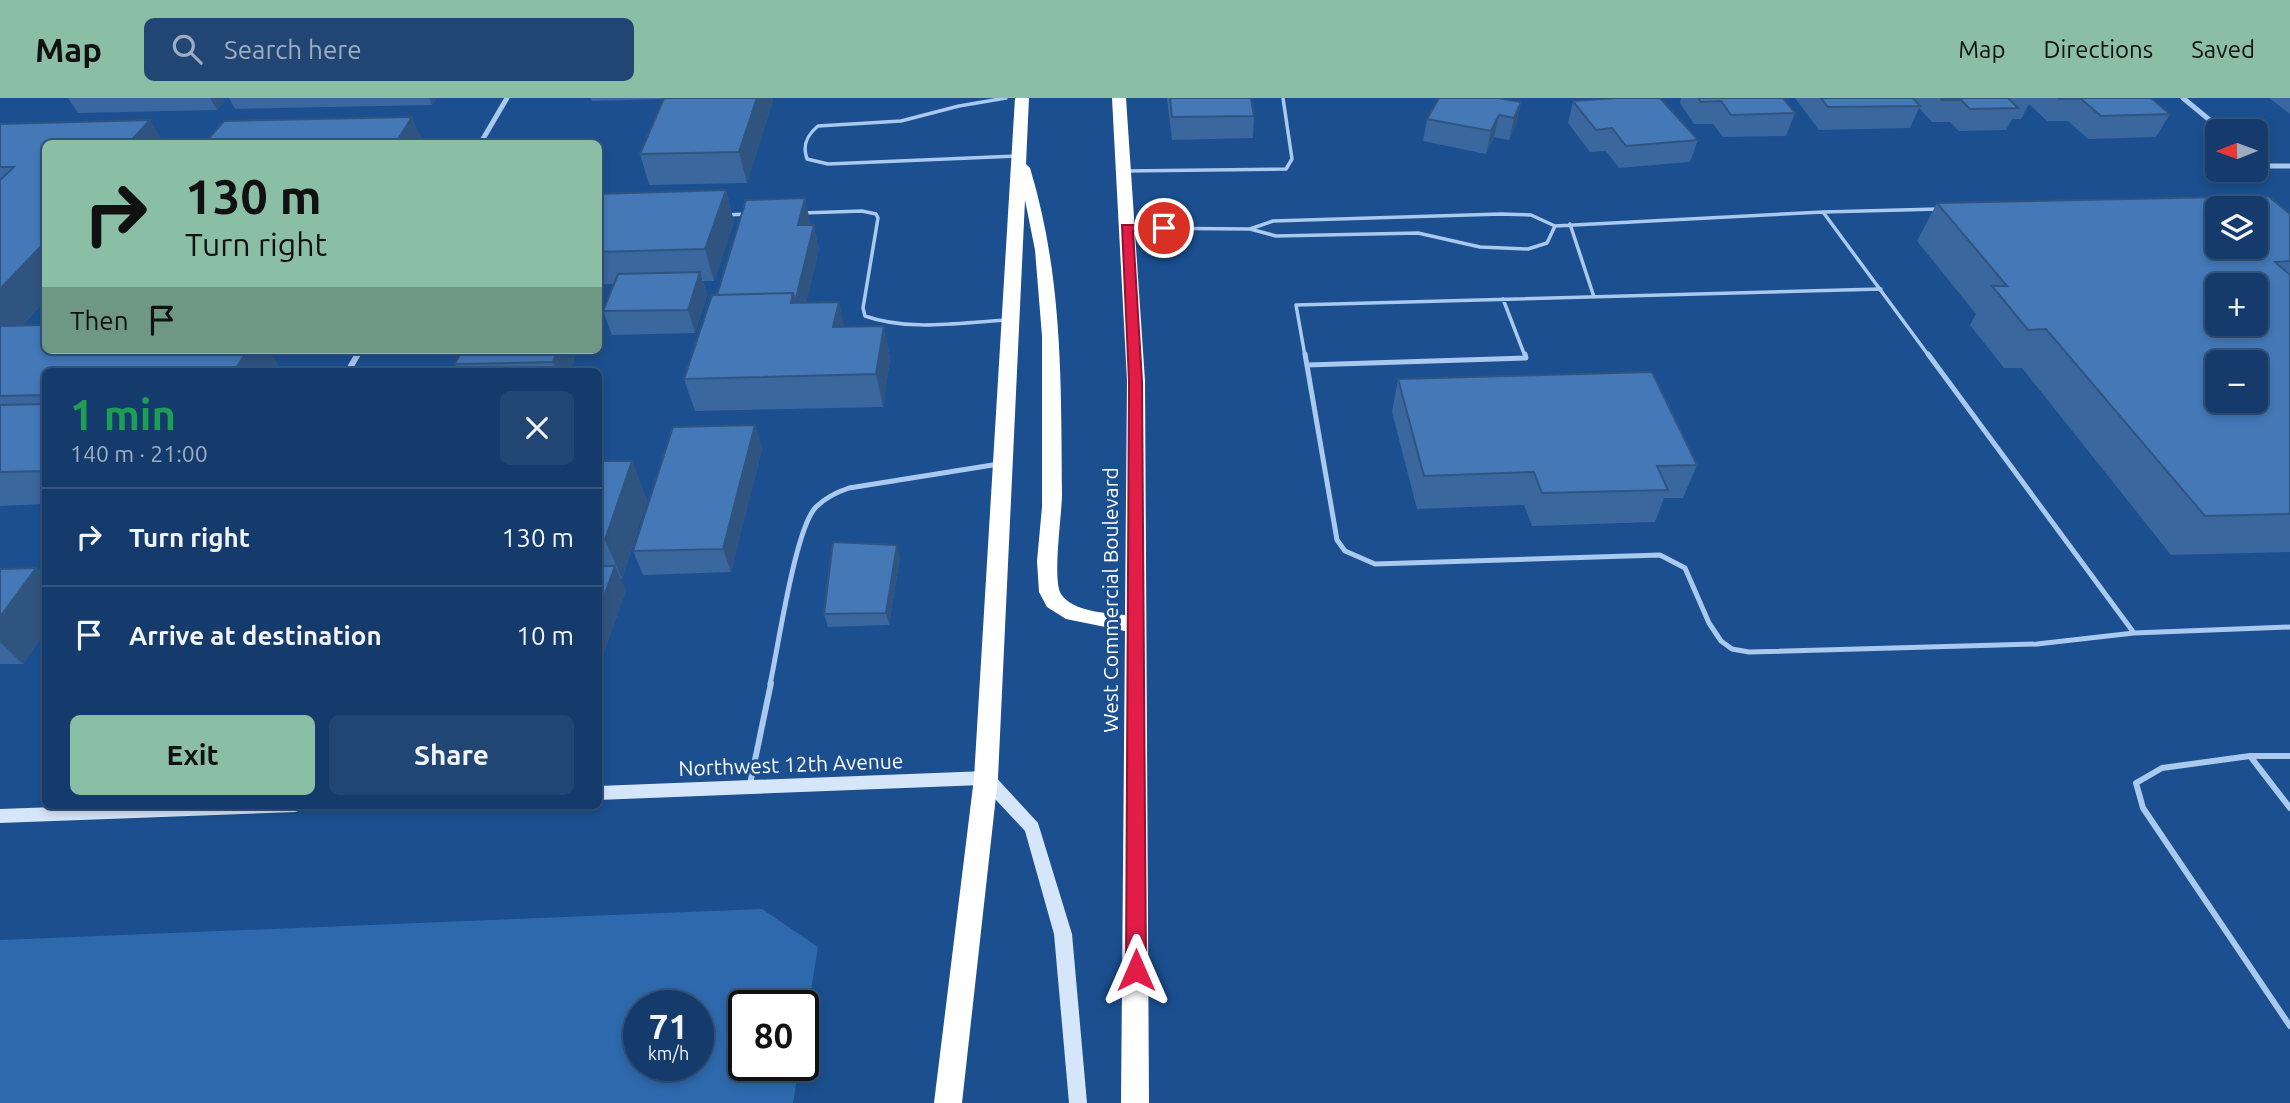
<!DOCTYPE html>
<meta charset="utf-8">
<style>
body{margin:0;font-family:Ubuntu,sans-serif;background:#214673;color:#f1f3f6;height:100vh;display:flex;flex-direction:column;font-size:26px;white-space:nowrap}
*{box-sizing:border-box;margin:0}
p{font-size:23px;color:#9dadc1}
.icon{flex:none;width:38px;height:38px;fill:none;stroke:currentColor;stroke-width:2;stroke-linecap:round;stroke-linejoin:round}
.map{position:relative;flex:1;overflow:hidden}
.drawer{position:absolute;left:42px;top:270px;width:560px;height:441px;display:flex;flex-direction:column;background:#143b6b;border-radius:10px;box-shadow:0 4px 10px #0003,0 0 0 2px #33557e}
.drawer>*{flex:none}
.guide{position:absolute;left:42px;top:42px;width:560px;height:214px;border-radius:10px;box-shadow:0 4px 10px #0003,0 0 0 2px #33557e;background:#8abfa5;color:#111;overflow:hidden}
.needle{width:46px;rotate:269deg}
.tools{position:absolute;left:2205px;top:21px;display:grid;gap:14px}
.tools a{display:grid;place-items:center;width:63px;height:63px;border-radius:10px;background:#143b6b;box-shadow:0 4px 10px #0003,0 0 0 2px #33557e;font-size:35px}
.speed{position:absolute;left:623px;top:892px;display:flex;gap:14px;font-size:35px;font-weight:700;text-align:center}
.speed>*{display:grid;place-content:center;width:91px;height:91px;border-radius:50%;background:#143b6b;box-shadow:0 4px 10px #0003,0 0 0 2px #33557e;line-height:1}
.speed small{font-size:18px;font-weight:400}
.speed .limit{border:4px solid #111;border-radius:10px;background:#fff;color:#111}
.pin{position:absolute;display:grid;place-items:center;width:60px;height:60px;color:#fff;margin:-30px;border:4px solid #fff;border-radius:50%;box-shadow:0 2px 7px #0007}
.me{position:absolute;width:77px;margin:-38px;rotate:0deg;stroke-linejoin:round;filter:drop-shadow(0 0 5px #0008)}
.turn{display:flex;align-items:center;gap:24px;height:147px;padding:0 28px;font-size:32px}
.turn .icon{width:91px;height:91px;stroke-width:2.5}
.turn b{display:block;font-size:49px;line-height:60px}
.then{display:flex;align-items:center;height:66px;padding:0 28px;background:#0003;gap:14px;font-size:26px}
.round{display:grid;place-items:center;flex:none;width:74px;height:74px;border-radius:10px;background:#214673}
.summary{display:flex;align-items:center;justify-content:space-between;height:119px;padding:0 28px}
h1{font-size:42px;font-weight:700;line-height:52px;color:#1e9e55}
.cta{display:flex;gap:14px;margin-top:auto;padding:14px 28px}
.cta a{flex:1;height:80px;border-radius:10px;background:#8abfa5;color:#111;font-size:28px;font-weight:700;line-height:80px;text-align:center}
.cta a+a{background:#214673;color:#f1f3f6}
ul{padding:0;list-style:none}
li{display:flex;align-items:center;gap:21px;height:98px;padding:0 28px;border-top:2px solid #33557e}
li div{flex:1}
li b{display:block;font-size:26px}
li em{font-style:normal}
header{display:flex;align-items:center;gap:42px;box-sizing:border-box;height:98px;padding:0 35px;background:#8abfa5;color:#111}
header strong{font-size:33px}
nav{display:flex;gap:38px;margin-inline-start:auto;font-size:24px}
.search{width:490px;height:63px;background:#214673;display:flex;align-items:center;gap:18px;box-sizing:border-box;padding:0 24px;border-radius:10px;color:#9dadc1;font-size:26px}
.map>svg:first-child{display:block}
.green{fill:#2e69ad;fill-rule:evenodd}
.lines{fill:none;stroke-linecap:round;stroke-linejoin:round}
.lane-far2{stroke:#a9c9ee;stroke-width:3.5}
.lane-far1{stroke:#a9c9ee;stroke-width:5}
.lane{stroke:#a9c9ee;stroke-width:6}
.street-far1{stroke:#a9c9ee;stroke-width:5}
.street{stroke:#a9c9ee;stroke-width:6}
.secondary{fill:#d6e6fa;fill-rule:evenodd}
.highway{fill:#fff;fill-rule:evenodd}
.wall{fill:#3a679d}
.shaded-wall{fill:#305480}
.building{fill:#4478b7;stroke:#305480;stroke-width:2;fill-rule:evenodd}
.route{fill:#e11d48;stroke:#92132f;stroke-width:2}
.labels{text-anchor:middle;stroke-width:6;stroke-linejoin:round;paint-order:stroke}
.street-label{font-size:21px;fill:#fff;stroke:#1b4f8f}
</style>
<header>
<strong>Map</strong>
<div class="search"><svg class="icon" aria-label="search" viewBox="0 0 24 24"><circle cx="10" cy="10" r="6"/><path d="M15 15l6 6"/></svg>Search here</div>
<nav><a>Map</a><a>Directions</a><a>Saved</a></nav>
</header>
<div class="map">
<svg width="2290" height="1005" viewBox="0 0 2290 1005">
<rect width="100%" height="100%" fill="#1b4f8f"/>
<path class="green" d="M762,811L818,849L803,942V908H744V968H799L793,1005H0V842ZM698,908V968H639V908Z"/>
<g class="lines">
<path class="lane-far2" d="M1006,0L959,8L901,23L818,28C807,37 802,47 807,61L828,66L1017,58
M1126,73L1286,71L1292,61L1283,0
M1823,114L1929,258
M802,115L862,113L876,116L878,120L863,210L865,218C910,234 962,224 1009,222
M726,117L747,116
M1570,126L1594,199
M1129,130L1250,131L1276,138L1418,135L1480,149L1528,151L1547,145L1555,128
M1250,131L1273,123L1501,116L1531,117L1555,128L1823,114L1939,111
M1503,201L1525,258
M1305,258L1296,207L1881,191"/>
<path class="lane-far1" d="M1305,256L1337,442L1345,453L1375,466L1660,457L1685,470L1709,525L1721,543L1732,551L1749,554L2037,546L2134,535
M1928,256L2134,535L2290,529
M1307,267L1526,260L1525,256
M770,586C778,551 795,430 816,409C825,400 837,394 849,390L999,366"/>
<path class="lane" d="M2250,658L2290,710
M2290,658H2250L2162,670L2136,685L2143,710L2290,928
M750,686L771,585"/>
<path class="street-far1" d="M2183,0L2223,33
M480,46L507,0
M2256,60L2266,68H2290
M357,258L360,252"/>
<path class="street" d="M348,273L358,256"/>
<path class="secondary" d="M986,673L992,675L1038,725L1072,836L1087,1005H1069L1054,836L1025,733L982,687L598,702V688Z
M111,707H303L301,712L295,714L0,725V711Z"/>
<path class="highway" d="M1015,0H1029L1026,66L1030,70C1063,179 1061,284 1062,396C1062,416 1052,482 1061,496C1073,514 1106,515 1125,517L1127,283L1112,0H1126L1145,283L1149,1005H1121L1125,533L1066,521L1047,509L1039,494L1037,463L1042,409V238L1035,152L1025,102L998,680L962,1005H934L974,680Z"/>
</g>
<path class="wall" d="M68,0H227L217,12L78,15Z
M229,0H437L432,7L235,11Z
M591,0H772L773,2L747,85L649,87L640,56L663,1L592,3Z
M1167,0H1251L1254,18L1253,40L1172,42Z
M1681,0H1783L1795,15L1786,38L1723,39L1713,26H1694L1680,5Z
M1795,0H2151L2170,16L2156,39L2088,41L2068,23H2047L2029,6L2021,21H2012L2006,32L1959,33L1950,24H1932L1919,10L1910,30L1819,32Z
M2269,0H2290V16Z
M1573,3L1698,42L1690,64L1619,70L1606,53L1590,54L1568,25Z
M1521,4L1516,26L1509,42L1494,39L1486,56L1423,43L1427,21Z
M0,26L46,46V201L22,228L46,252H269L279,269L46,273V406L0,408Z
M726,92L734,124L714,183H703L707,198L695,235L612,237L603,213L614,186H598V96Z
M1937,105L2290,116V454L2171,457L2022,270H2004L1970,227L1976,216L1917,143Z
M810,123L809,127L819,150L806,205L844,229L884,228L890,260L883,309L695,313L684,281L717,197Z
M578,252L570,273H458L455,266Z
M1398,281L1697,367L1683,400H1664L1655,424L1532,428L1524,407L1417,411L1392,314Z
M755,327L762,351L731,474L643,477L633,453Z
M598,363H632L647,402L622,481H620L626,492L598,571Z
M900,459L889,527L828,529L824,516Z
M36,470L46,480V533L23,566H0V471Z"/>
<path class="shaded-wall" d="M210,0H227L217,12Z
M429,0H437L432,7Z
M757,0H772L773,2L747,85L739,54Z
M1521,4L1516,26L1509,42L1514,20Z
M1499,17L1494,39L1486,56L1491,33Z
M412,19L424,46H395Z
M150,22L164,46H128Z
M726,92L734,124L714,183L705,151Z
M805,100L810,123L803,150L798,127Z
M814,127L819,150L801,227L791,205L793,195Z
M46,143V201L0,252V191Z
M700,174L707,198L695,235L688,212Z
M839,204L846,236L833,229Z
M884,228L890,260L883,309L876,276Z
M248,252H269L279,269L277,273H234Z
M558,252H578L570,273H557L553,264Z
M755,327L762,351L731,474L723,451Z
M632,363L647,402L622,481L605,442Z
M897,447L900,459L889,527L886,515Z
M615,468L626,492L598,571V515Z
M36,470L46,480V533L23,566L0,544V519Z"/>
<path class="building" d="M664,0H757L739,54L640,56Z
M1170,0H1251L1254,18L1172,19Z
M1439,0H1498L1521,4L1514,20L1499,17L1491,33L1427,21Z
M1615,0H1660L1698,42L1626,48L1612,30L1596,32L1573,3Z
M1698,0H1783L1795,15L1731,17L1721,3L1701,4Z
M1821,0H1913L1920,8L1828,9Z
M1941,0H2008L2018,10L1970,11L1961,2H1942Z
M2058,0H2151L2170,16L2101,18L2081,1H2060Z
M412,19L395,46H204L224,23Z
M150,22L128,46H46V143L0,191V82L14,69H0V26Z
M726,92L705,151L598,154V96Z
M2268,98L2290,116V163L2275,164L2290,177V416L2205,418L2046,231L2028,232L1992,188H2007L1937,105ZM2217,110H2256V149H2217ZM2217,187H2256V226H2217ZM2217,264H2256V303H2217Z
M805,100L798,127H814L795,204L793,195L717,197L746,102Z
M700,174L688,212L603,213L618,176Z
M793,195L791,205L839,204L833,229L884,228L876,276L684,281L712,197Z
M46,227V252H248L234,273H46V297L0,298V228Z
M462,252H558L553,264L455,266Z
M1652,274L1697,367L1657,368L1668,392L1542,395L1534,374L1424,378L1398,281Z
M46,306V373L0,374V307Z
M755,327L723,451L633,453L673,329Z
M598,363H632L605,442H598Z
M833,444L897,447L886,515L824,516Z
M598,468H615L598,515Z
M36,470L0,519V471Z"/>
<path class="route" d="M1122,127H1164L1170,130L1164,134L1133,133L1142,283L1146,872L1143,878L1136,881L1128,878L1126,872L1129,283Z"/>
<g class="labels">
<g class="street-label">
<text transform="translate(1111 502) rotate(-90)" y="7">West Commercial Boulevard</text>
<text transform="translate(791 667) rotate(-2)" y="7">Northwest 12th Avenue</text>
</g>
</g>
</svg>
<div class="tools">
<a><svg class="needle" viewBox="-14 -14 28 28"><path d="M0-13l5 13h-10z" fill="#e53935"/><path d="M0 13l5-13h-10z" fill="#9dadc1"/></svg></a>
<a><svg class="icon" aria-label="layers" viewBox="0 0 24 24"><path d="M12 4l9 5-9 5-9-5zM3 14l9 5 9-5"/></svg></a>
<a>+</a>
<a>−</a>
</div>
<div class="speed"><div>71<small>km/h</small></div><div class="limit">80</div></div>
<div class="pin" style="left:1164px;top:130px;background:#d93025"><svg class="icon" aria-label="arrive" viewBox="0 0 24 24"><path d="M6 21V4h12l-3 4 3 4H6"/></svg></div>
<svg class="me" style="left:1136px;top:872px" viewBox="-20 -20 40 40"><path d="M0-17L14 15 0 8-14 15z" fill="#e11d48" stroke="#fff" stroke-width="4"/></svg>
<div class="guide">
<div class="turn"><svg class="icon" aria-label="right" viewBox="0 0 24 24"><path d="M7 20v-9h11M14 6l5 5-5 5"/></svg><div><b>130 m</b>Turn right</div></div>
<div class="then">Then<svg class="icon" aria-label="arrive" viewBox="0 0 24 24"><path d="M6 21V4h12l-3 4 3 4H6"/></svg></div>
</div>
<section class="drawer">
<div class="summary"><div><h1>1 min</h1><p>140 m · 21:00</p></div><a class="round"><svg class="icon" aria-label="close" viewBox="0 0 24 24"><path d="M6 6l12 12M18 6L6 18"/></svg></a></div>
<ul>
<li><svg class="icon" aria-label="right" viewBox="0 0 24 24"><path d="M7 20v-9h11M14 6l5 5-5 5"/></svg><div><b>Turn right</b></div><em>130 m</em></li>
<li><svg class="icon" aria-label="arrive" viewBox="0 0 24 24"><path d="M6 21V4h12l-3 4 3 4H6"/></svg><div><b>Arrive at destination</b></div><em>10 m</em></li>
</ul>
<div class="cta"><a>Exit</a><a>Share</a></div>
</section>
</div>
